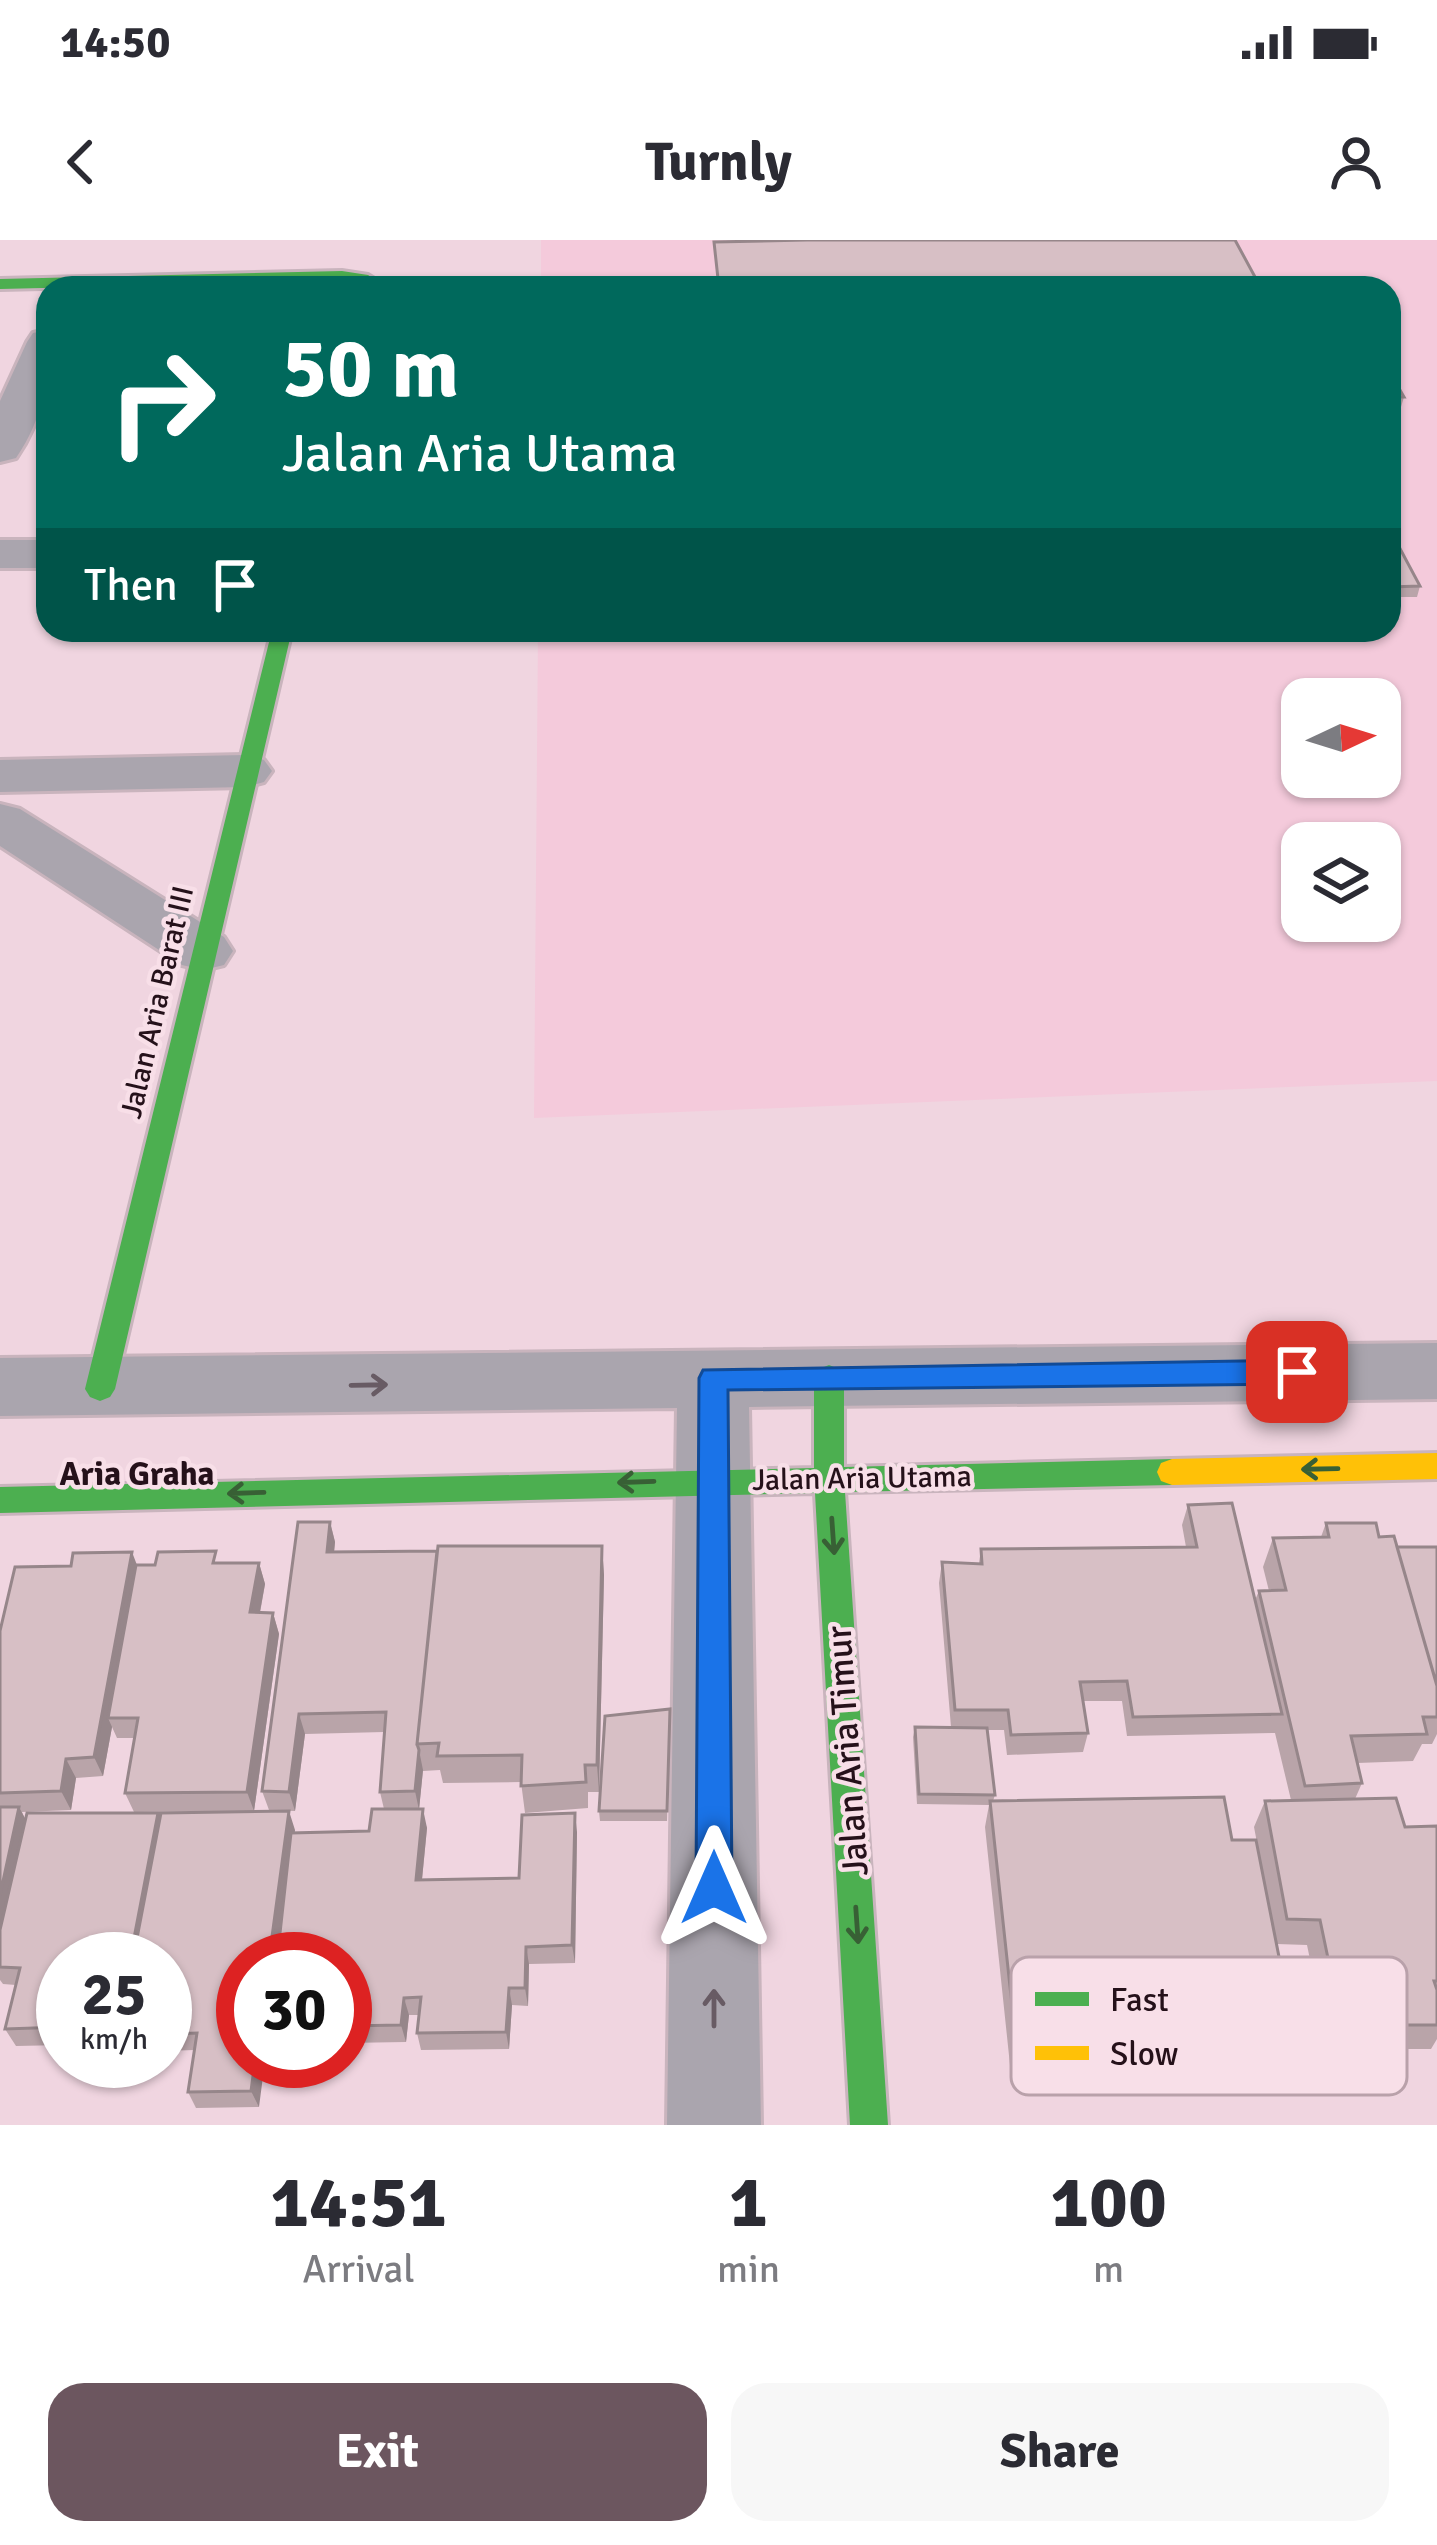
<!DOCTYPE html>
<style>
body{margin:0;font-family:Signika,sans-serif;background:#f7f7f7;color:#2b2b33;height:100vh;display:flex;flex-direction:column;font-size:45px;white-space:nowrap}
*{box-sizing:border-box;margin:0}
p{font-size:39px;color:#7c7c81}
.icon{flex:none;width:66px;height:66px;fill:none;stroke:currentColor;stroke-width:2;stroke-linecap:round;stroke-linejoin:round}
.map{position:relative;height:1885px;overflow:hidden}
.panel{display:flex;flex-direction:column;background:#fff;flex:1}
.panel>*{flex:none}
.banner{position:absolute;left:36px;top:36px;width:1365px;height:366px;border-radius:36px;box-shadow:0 3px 9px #0004;background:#00695c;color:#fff;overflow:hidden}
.needle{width:78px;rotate:86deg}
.tools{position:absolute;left:1281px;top:438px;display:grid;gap:24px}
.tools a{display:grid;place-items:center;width:120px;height:120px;border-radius:24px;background:#fff;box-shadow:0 3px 9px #0004;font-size:60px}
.speed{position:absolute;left:36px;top:1692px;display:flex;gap:24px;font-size:60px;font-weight:700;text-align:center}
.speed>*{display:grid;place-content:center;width:156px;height:156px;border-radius:50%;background:#fff;box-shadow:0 3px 9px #0004;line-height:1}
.speed small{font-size:30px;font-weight:400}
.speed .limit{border:18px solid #d22;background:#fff;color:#111}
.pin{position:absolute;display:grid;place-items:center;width:102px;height:102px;color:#fff;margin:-51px;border-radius:24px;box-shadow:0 6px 18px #0006}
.me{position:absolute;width:132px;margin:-66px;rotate:0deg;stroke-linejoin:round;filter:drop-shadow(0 0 9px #0008)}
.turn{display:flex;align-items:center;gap:42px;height:252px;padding:0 48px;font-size:54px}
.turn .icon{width:156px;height:156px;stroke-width:2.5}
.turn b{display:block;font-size:84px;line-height:102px}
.then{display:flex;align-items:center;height:114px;padding:0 48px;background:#0003;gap:24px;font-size:45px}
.eta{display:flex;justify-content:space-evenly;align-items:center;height:204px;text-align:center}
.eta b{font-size:72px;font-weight:700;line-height:84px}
.cta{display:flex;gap:24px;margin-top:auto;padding:24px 48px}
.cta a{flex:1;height:138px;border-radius:36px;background:#6c565f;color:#fff;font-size:48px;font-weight:700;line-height:138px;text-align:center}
.cta a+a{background:#f7f7f7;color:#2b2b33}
.status{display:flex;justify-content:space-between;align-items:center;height:84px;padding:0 60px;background:#fff;direction:ltr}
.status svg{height:33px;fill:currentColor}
header{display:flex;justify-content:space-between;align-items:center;height:156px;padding:0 48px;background:#fff;font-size:54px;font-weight:700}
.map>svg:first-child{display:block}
.built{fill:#f4cadb;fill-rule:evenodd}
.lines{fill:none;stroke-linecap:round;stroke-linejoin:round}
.street-casing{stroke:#c9b4bd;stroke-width:6}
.fast-casing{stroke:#c9b4bd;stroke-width:6}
.slow-casing{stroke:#c9b4bd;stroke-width:6}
.street{fill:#aaa5ae;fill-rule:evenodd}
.fast{fill:#4caf50;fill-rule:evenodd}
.slow{fill:#ffc107;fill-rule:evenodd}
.wall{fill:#b9a4a9;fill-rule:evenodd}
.shaded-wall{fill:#96868a}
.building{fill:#d7bfc5;stroke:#96868a;stroke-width:3}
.oneway{stroke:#685b64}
.oneway2{stroke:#386035}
.route{fill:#1a73e8;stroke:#114b97;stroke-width:3}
.labels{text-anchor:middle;stroke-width:9;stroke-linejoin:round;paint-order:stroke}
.street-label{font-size:30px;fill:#25111a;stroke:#f8dfe8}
.neighbourhood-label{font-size:33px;font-weight:bold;fill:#25111a;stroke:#f8dfe8}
.near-street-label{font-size:36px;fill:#25111a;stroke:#f8dfe8}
.key{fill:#f8dfe8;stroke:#b9a1aa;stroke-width:3}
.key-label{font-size:33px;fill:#25111a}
</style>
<div class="status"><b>14:50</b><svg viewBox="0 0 49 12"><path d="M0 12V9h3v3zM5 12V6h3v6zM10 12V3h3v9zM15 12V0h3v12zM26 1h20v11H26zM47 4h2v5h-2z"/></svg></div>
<header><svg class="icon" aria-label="back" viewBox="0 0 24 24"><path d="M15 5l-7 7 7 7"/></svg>Turnly<svg class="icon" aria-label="person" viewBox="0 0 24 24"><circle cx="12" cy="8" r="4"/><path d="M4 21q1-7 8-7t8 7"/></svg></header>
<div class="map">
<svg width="1437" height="1885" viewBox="0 0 1437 1885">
<rect width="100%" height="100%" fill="#f0d5e0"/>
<path class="built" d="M541,0H1437V841L534,878L538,390H1389V48H541ZM1302,459H1380V537H1302ZM1302,603H1380V681H1302Z"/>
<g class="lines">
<defs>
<path id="street" d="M48,90C48,139 45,176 16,218L0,222V161L27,102L33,93Z
M0,300H48V328H0Z
M245,515L264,520L272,531L264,542L245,547L0,552V520Z
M0,564L20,569L224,697L233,711L224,725L203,730L182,725L0,606Z
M1437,1103V1159L749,1167L761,1885H667L677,1168L0,1176V1118Z"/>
<path id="fast" d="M342,31L368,35L389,48L342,41L0,49V39Z
M272,390H292L115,1149L110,1157L100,1161L90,1157L85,1149Z
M829,1125L839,1129L844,1137V1227L1172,1219L1183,1223L1187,1232L1183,1241L1172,1245L845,1252L888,1885H850L815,1253L0,1273V1247L814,1228V1137L819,1129Z"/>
<path id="slow" d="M1437,1213V1239L1172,1245L1161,1241L1157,1232L1161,1223L1172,1219Z"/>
</defs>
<use href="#street" class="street-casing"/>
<use href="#fast" class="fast-casing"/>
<use href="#slow" class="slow-casing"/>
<use href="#street" class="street"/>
<use href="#fast" class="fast"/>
<use href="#slow" class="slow"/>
</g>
<path class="wall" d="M1389,131L1404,157L1401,167L1389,168Z
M1389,288L1420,346L1417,357H1389Z
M1188,1265L1255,1360L1259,1351H1269L1263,1327L1273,1298L1321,1297L1326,1283L1379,1297L1437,1477V1494L1432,1504H1422L1413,1521L1357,1523L1362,1543L1355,1559L1405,1587L1437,1586V1799L1431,1809H1360L1356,1787H1312L1303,1747L1312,1729L1307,1705L1277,1704L1293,1788L1281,1811L1176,1813L1167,1749L1163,1748L1168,1789L1159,1812L1075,1815L1070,1791L1067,1792L1070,1820L1062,1843L1012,1844L985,1587L989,1565L917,1564L913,1497L915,1487H951L939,1343L942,1322L979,1323L981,1309L1186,1307L1182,1285ZM1083,1461H1122L1127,1496L1275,1493L1291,1560L1265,1561L1254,1587L1262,1629L1232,1600L993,1561L995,1555L988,1490H1004L1007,1515L1083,1512L1088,1493Z
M330,1282L335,1302L334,1312L437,1311L602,1306L604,1335L599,1552H588V1568L525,1573L521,1542L443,1543L440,1530L423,1531V1530L419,1569L427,1588L422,1640L519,1638L577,1592L575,1723L529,1724L528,1766L512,1765L509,1809L421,1810L417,1793L419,1775H409L406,1802L345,1803V1719H285L280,1705L278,1719H243L259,1867L196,1868L188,1852L194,1810L165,1811V1719H63V1805L16,1806L5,1789L16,1745L3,1744L0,1740V1391L137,1325L259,1323L265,1344L260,1373H273L279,1394L254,1571L134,1572L125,1553L135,1498H117L112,1487L103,1536L76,1538L71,1570L22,1572L25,1579L158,1573L160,1578L295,1590L294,1593L369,1591L384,1569L380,1552L384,1492L305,1494L295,1571L269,1570L262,1551Z
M670,1469L667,1581H600L599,1571Z"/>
<path class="shaded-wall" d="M330,1282L335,1302L332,1333L327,1312Z
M602,1306L604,1335L599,1552L597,1525Z
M132,1312L140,1333L108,1478L112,1487L103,1536L94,1517Z
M259,1323L265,1344L256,1393L250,1372Z
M273,1373L279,1394L254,1571L247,1552Z
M299,1474L305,1494L295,1571L289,1552Z
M419,1510L423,1530L419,1570L415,1551Z
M66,1519L76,1538L71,1570L61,1551Z
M19,1567L29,1586L0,1724V1655Z
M423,1569L427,1588L420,1659L416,1640Z
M289,1571L295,1590L278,1719H269Z
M158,1573L166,1592L142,1719H130Z
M575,1573L577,1592L575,1723L572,1705Z
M526,1707L529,1724L528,1766L525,1748Z
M509,1748L512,1765L509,1809L506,1792Z
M404,1758L409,1775L406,1802L401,1785Z
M255,1821H265L259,1867L251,1851Z"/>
<path class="building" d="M807,0H1235L1261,48H719L714,2Z
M1389,131L1404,157H1389Z
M1389,288L1420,346L1389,347Z
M1232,1263L1282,1474L1133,1477L1127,1441L1080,1442L1088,1493L1011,1495L1008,1470H955L942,1322L982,1324L981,1309L1197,1307L1188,1265Z
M298,1282H330L327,1312L437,1311L417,1504L419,1510L415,1551L380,1552L386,1472L299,1474L289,1552L262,1551Z
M1326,1283H1376L1379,1297L1394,1296L1437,1446V1477H1423L1427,1494L1351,1496L1362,1543L1305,1546L1259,1351L1286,1350L1273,1298L1329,1297Z
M438,1306H602L597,1525H585L586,1542L521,1546L522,1515L437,1516L439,1503L417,1504Z
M1397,1307H1437V1442H1436Z
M216,1311L213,1323H259L250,1372L273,1373L247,1552L125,1553L138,1478H108L136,1325H155L158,1312Z
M132,1312L94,1517L66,1519L61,1551L0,1553V1391L15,1327L71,1326L73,1313Z
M670,1469L667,1571H599L605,1476Z
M915,1487L987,1488L995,1555L919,1554Z
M1224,1557L1232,1600H1256L1293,1788L1186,1789L1177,1724H1159L1168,1789L1082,1791L1078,1767L1064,1768L1070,1820L1018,1821L990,1561Z
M1396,1558L1405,1587L1437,1586V1741H1434L1437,1750V1785H1374L1370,1763H1325L1316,1722L1329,1723L1320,1680L1287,1679L1265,1561Z
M0,1567H19L0,1655Z
M372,1569H423L416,1640L519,1638L522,1575L575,1573L572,1705L526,1707L525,1748H509L506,1792L417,1793L421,1757L404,1758L401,1785L345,1786V1719H298L300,1701L279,1702L291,1593L369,1591Z
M289,1571L269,1719H243V1821H255L251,1851L188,1852L197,1793L165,1794V1719H133L161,1573Z
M27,1573H158L130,1719H63V1787L5,1789L20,1728L0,1727V1690Z"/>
<defs><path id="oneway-shaft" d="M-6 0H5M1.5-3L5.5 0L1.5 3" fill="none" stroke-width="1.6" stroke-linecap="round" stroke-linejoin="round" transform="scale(3)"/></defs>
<g class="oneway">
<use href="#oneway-shaft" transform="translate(369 1145) rotate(-1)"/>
<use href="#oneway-shaft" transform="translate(714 1768) rotate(-90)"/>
</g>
<g class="oneway2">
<use href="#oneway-shaft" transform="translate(1320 1229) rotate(179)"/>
<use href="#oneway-shaft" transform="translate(636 1242) rotate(178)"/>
<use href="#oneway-shaft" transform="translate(246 1253) rotate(178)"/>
<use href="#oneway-shaft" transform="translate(833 1296) rotate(86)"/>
<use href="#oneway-shaft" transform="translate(857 1685) rotate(86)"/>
</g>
<path class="route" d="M1297,1120L1307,1124L1311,1132L1307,1141L1297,1144L728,1150L732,1648L727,1660L714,1665L701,1660L696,1648L699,1138L703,1130Z"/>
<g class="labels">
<g class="street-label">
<text transform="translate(157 762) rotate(-77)" y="10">Jalan Aria Barat III</text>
<text transform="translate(862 1238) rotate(-1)" y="10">Jalan Aria Utama</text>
</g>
<g class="neighbourhood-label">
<text x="137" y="1245">Aria Graha</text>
</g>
<g class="near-street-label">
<text transform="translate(846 1511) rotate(-94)" y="13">Jalan Aria Timur</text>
</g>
</g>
<rect x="1011" y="1717" width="396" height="138" rx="18" class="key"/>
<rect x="1035" y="1752" width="54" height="14" fill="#4caf50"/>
<rect x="1035" y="1806" width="54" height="14" fill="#ffc107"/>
<g class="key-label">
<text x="1110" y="1771">Fast</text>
<text x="1110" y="1825">Slow</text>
</g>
</svg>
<div class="tools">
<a><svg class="needle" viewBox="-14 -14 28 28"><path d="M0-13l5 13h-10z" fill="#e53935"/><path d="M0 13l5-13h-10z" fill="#7c7c81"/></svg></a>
<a><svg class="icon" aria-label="layers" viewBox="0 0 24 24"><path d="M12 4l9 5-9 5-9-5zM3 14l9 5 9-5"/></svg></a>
</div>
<div class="speed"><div>25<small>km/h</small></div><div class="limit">30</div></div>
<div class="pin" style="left:1297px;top:1132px;background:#d93025"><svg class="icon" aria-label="arrive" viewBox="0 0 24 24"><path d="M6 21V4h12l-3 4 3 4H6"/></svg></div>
<svg class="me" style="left:714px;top:1648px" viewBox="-20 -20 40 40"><path d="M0-17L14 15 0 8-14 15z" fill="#1a73e8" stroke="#fff" stroke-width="4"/></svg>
<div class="banner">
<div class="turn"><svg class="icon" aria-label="right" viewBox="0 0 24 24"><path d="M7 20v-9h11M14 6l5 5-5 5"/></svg><div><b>50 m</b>Jalan Aria Utama</div></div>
<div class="then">Then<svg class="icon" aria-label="arrive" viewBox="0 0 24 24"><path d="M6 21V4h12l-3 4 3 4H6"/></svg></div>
</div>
</div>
<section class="panel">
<div class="eta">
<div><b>14:51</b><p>Arrival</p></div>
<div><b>1</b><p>min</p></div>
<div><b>100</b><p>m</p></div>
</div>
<div class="cta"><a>Exit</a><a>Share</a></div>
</section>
